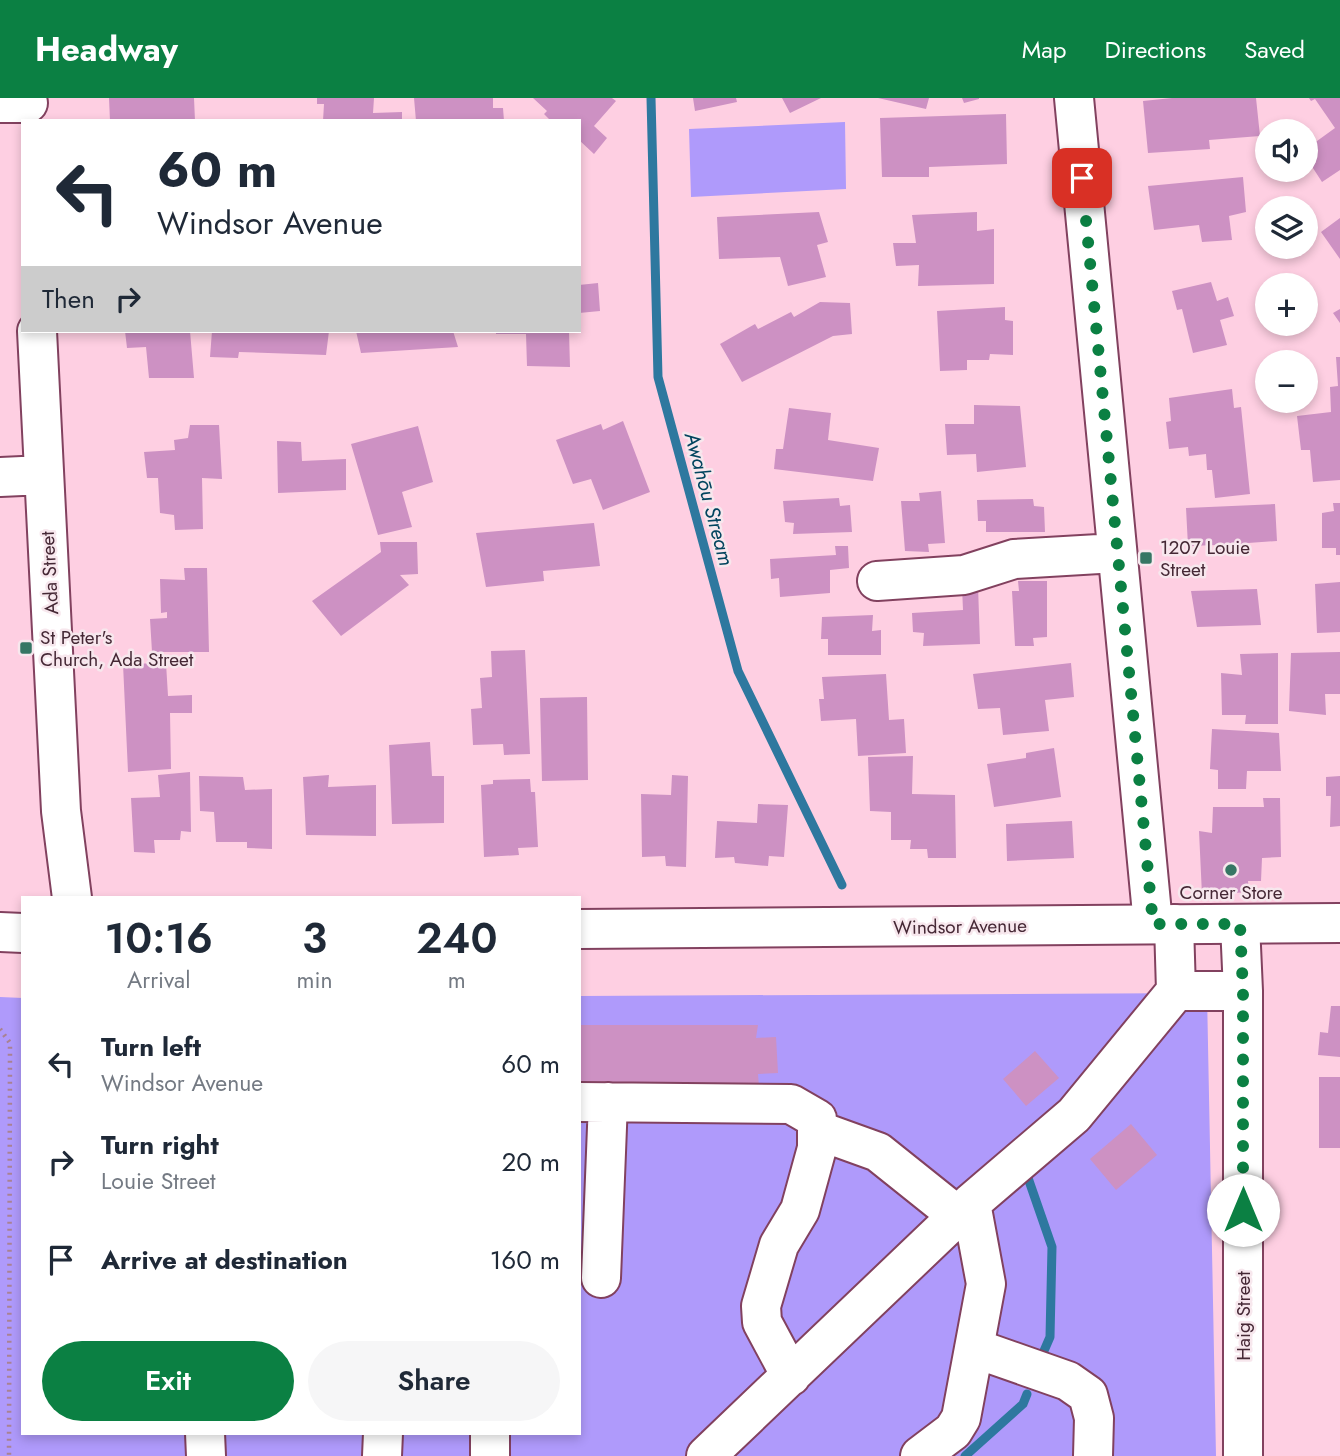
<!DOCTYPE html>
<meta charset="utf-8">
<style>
body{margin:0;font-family:Jost,sans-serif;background:#f6f6f7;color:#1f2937;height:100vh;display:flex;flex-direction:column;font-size:26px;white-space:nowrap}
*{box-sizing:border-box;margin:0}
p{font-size:23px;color:#747a83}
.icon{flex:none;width:38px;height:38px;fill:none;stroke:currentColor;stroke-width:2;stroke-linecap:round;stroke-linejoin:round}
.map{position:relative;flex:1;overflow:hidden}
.sheet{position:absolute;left:21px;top:798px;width:560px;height:539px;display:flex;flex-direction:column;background:#fff;border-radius:0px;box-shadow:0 4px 10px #0003}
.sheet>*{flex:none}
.guide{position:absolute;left:21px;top:21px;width:560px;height:214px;border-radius:0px;box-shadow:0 4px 10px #0003;background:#fff;color:#1f2937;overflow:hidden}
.fabs{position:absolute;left:1255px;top:21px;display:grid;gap:14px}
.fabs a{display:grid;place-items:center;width:63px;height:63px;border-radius:50%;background:#fff;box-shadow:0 4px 10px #0003;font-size:35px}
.pin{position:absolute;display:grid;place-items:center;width:60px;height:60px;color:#fff;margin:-30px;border-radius:14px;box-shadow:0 4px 10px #0006}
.me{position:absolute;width:77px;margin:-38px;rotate:0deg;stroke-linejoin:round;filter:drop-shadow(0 0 5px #0008)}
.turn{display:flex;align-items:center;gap:24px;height:147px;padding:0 21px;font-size:32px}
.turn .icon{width:91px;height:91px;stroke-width:2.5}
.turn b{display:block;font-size:49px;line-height:60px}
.then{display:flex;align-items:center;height:66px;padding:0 21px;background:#0003;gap:14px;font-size:26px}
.eta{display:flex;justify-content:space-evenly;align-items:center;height:119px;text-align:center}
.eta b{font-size:42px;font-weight:600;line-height:49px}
.action{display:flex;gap:14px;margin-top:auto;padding:14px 21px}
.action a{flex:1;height:80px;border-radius:42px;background:#0b8043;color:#fff;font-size:28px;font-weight:600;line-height:80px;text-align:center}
.action a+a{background:#f6f6f7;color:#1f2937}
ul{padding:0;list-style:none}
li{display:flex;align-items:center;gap:21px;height:98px;padding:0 21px}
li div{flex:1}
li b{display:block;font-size:26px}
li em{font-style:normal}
header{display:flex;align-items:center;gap:42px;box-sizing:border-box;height:98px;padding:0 35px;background:#0b8043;color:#fff}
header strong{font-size:33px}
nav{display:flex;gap:38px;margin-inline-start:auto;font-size:24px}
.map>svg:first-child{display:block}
.green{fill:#af9afb}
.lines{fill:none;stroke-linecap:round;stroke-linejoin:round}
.stream{stroke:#2e789f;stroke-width:9}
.building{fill:#cd91c3}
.minor-casing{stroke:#82415f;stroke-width:42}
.major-casing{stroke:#82415f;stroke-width:42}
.path{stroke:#a98292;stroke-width:4.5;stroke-dasharray:2 5;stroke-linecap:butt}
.minor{stroke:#fff;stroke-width:38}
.major{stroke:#fff;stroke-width:38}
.route{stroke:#0b8043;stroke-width:12;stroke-dasharray:0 21.6}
.poi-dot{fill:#367664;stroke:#f7e7ed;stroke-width:2.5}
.labels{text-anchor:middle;stroke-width:5;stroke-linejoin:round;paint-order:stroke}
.poi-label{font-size:19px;fill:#452835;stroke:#f7e7ed;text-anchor:start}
.street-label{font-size:19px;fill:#452835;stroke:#f7e7ed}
.water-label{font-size:21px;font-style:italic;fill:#02445e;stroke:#f7e7ed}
</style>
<header>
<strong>Headway</strong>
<nav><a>Map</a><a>Directions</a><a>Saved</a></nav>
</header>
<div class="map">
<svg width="1340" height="1358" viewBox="0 0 1340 1358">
<rect width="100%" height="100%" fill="#fecfe2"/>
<path class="green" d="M845,24L846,91L691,99L689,31Z
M1207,895L1216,1358H0V899L23,900V1335H579V898Z"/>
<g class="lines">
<path class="stream" d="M651,0L658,279L738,573L842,787
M1027,1077L1052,1149L1050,1239L1040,1262
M965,1358L1023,1306L1027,1296"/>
</g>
<path class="building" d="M109,0H194L195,23H110Z
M317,0H374L373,15L402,14V23H323L324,6H317Z
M414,0H493V10H503L504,23H416Z
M533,0H612L616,3L594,28L607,40L594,56L579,42V23H551L544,16L547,13Z
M693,0H736L737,4L695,13Z
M782,0H821L790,15Z
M878,0H929L926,11Z
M962,0H979V1L964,5Z
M1172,0H1256L1260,38L1209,42L1210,51L1148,55L1143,3Z
M1309,0H1340V72L1322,84L1311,67L1316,64L1306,51L1335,30L1315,1L1311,3Z
M1006,16L1007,66L929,69V79H882L880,20Z
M1243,79L1246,114L1229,118L1232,142L1202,144L1199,127L1154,132L1148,88Z
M819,114L828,144L817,147L826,179L788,188L780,159L719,161L717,119Z
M977,114V133L994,131V186L918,188L919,167L896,168L893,145H916L912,117Z
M1340,120V161L1321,134Z
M1211,184L1217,203L1228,199L1234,218L1220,222L1227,247L1193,255L1182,211L1177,212L1172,193Z
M598,185L600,213L579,215V187Z
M820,204L850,205L852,236L833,238L742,284L720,246L755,226L758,231L791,214L794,219Z
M1005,209V222L1013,223V257L990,256L989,262H967V272L940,273L937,213Z
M1340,211V225L1333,215Z
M125,233H190L194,280H149L146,249L127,250Z
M212,233H329L326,257L239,254L238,260L210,259Z
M356,233H453L458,249L361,255Z
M496,233H569L570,269L527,268L526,236H496Z
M1336,259H1340V382L1313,384L1310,352H1301L1297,318L1331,314L1330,289L1338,288Z
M1232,291L1234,310L1241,309L1250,396L1215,400L1212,372H1207L1206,356L1189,358L1188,349L1169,351L1166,324L1171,323L1169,300Z
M974,307L1020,308L1026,369L977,374L976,356L947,357L945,326H974Z
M789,310L831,315L828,342L879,350L873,383L774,371L776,351H783Z
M623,323L650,394L603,412L591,381L573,386L556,342L601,326L603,332Z
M190,327H219L222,381L202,380L203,431L175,432L174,417L160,415L158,380H147L144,354L175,352L174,342L188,340Z
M418,328L433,384L402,394L412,429L378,437L351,346Z
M277,343L301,344L302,363L346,361V392L278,395Z
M941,393L945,445L928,446L929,454L905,453L901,403H920L919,395Z
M839,400L840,408L850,407L852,434L793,436L794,425L785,424L783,403Z
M1033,401L1034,408L1044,409L1045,434H986V423H978L977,402Z
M1333,405H1340V457H1336V450H1322V415L1334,413Z
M1275,406L1277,443L1248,445L1249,454L1219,455L1218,447L1188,448L1186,410Z
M594,425L600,468L543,473L544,483L486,489L476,435Z
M380,444H417L418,476L400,477L409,487L341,538L312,503L381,454Z
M835,448H848L849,470L830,472V495L780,499L779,480L771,481L770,461L836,457Z
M184,470H207L209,554H152L150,521L167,520V514L161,515L160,481L185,482Z
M1018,483H1047V539L1033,540L1034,548H1015L1012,493H1019Z
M1340,484V534L1317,535L1315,486Z
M978,488L980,546L923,548L924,535L913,534L912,515L963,512L962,489Z
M1257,491L1261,527L1197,529L1191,493Z
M873,517L872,533L881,532V557H828V541H821L822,519Z
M525,552L530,656L504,657L503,646L473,647L471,611L482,610L480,580L492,579L491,553Z
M1340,554V596H1325L1326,617L1289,613L1291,555Z
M1278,555V626H1245L1246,617H1222L1221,575L1242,577L1240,556Z
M166,565L168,598L192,597V615H170L171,671L128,674L123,566Z
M1071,565L1074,599L1045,602L1049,633L1003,637L1000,610L978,611L973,576Z
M886,576L889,622L904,621L906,655L858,658L856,621L821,623L819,601H824L822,579Z
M587,599L588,682L542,683L540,600Z
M1212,631L1279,635L1281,673H1247L1246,691H1218V672L1210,671Z
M430,644L432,678H444V725L392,726L389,647Z
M1054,650L1061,699L994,709L987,666L1026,660V655Z
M913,658L912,696L955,697L956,760H928L927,751H910L911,742H891V714L870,713L868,659Z
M190,674L191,734L181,733L180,742H154L155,755L134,754L131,700L160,699L158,677Z
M329,677L328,689L376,687V738L306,737L303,679Z
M672,677L688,678L686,769L666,768L665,758L642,759L641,696L671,697Z
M199,678L243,679L245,692L272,691V751L247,750V744H216L214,714L200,713Z
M1340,678V728L1330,729L1331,698H1326V679Z
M530,681L531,694H535L538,749L518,750L519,757L484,759L481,687L493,686V682Z
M1263,700H1280L1281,759L1262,760L1261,783H1248L1249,794L1202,797L1199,733L1212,735L1213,709H1264Z
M758,706L788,707L784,759L769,758L768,768L735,765L734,759L715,760L717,723L757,725Z
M1072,723L1074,760L1007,763L1006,726Z
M1331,908H1340V959L1318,957L1320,934L1328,935Z
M579,927H758L756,940L776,939L778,975L758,976L759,989L579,992Z
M1035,953L1059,980L1026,1008L1003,981Z
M1319,979H1340V1050H1319Z
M1131,1026L1157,1057L1116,1092L1090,1061Z"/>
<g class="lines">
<defs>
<path id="minor" d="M1074,0L1153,826
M0,5H28
M37,233L61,713L72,800
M0,379L44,377
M877,483L964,477L1014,461L1116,455
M1174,826L1176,893
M1240,826L1243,893V1358
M579,1004L791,1006L817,1021V1050L800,1112L779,1147L761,1208L762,1224L791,1278
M817,1032L878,1054L958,1118
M601,1180L608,1004
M974,1250L1068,1283L1088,1297L1094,1320L1093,1358
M205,1335L206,1358
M382,1358L383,1335
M490,1358V1335
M706,1358L971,1105L1074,1017L1176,893H1243
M920,1358L953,1333L961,1320L986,1186L971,1105"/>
<path id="major" d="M579,831L1340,825
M0,834L23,835"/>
</defs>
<use href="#minor" class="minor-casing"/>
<use href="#major" class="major-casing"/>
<path class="path" d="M0,931L10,945L9,1358"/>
<use href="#minor" class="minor"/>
<use href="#major" class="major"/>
</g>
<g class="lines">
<path class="route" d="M1082,80L1153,826H1240L1243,893V1112"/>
</g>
<g class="poi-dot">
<rect x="1139" y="453" width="14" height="14" rx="3.5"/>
<rect x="19" y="543" width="14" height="14" rx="3.5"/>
<circle cx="1231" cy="772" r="7"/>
</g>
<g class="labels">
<g class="poi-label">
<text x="1160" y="456">1207 Louie<tspan x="1160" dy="22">Street</tspan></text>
<text x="40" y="546">St Peter's<tspan x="40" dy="22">Church, Ada Street</tspan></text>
<text x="1231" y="801" text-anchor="middle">Corner Store</text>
</g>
<g class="street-label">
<text transform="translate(49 475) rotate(-93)" y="7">Ada Street</text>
<text transform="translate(960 828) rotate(-1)" y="7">Windsor Avenue</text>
<text transform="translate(1243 1218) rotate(-90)" y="7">Haig Street</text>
</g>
<g class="water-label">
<text transform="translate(709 401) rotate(75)" y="7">Awahōu Stream</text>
</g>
</g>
</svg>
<div class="fabs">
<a><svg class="icon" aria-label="sound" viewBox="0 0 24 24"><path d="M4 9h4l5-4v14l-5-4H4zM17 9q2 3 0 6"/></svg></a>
<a><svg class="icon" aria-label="layers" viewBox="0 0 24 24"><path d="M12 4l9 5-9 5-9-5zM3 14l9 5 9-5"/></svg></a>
<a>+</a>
<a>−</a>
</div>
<div class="pin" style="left:1082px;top:80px;background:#d93025"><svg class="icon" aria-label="arrive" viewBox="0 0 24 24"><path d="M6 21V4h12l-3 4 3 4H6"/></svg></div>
<svg class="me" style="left:1243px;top:1112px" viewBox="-20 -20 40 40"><circle r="19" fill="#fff"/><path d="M0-13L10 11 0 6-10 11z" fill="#0b8043"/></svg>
<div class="guide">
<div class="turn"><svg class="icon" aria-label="left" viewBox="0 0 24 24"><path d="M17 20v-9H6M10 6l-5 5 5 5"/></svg><div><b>60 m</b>Windsor Avenue</div></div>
<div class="then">Then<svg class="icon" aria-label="right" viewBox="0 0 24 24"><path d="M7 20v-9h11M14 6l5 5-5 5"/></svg></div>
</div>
<section class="sheet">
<div class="eta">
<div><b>10:16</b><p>Arrival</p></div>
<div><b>3</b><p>min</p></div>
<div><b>240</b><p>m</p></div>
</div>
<ul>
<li><svg class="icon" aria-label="left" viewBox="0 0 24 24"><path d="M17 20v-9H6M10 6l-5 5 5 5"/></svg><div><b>Turn left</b><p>Windsor Avenue</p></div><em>60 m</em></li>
<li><svg class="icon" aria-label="right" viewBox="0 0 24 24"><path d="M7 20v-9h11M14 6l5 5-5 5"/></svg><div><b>Turn right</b><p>Louie Street</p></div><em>20 m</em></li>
<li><svg class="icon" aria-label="arrive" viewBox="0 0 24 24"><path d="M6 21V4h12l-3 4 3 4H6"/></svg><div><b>Arrive at destination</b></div><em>160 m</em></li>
</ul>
<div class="action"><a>Exit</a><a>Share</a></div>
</section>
</div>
